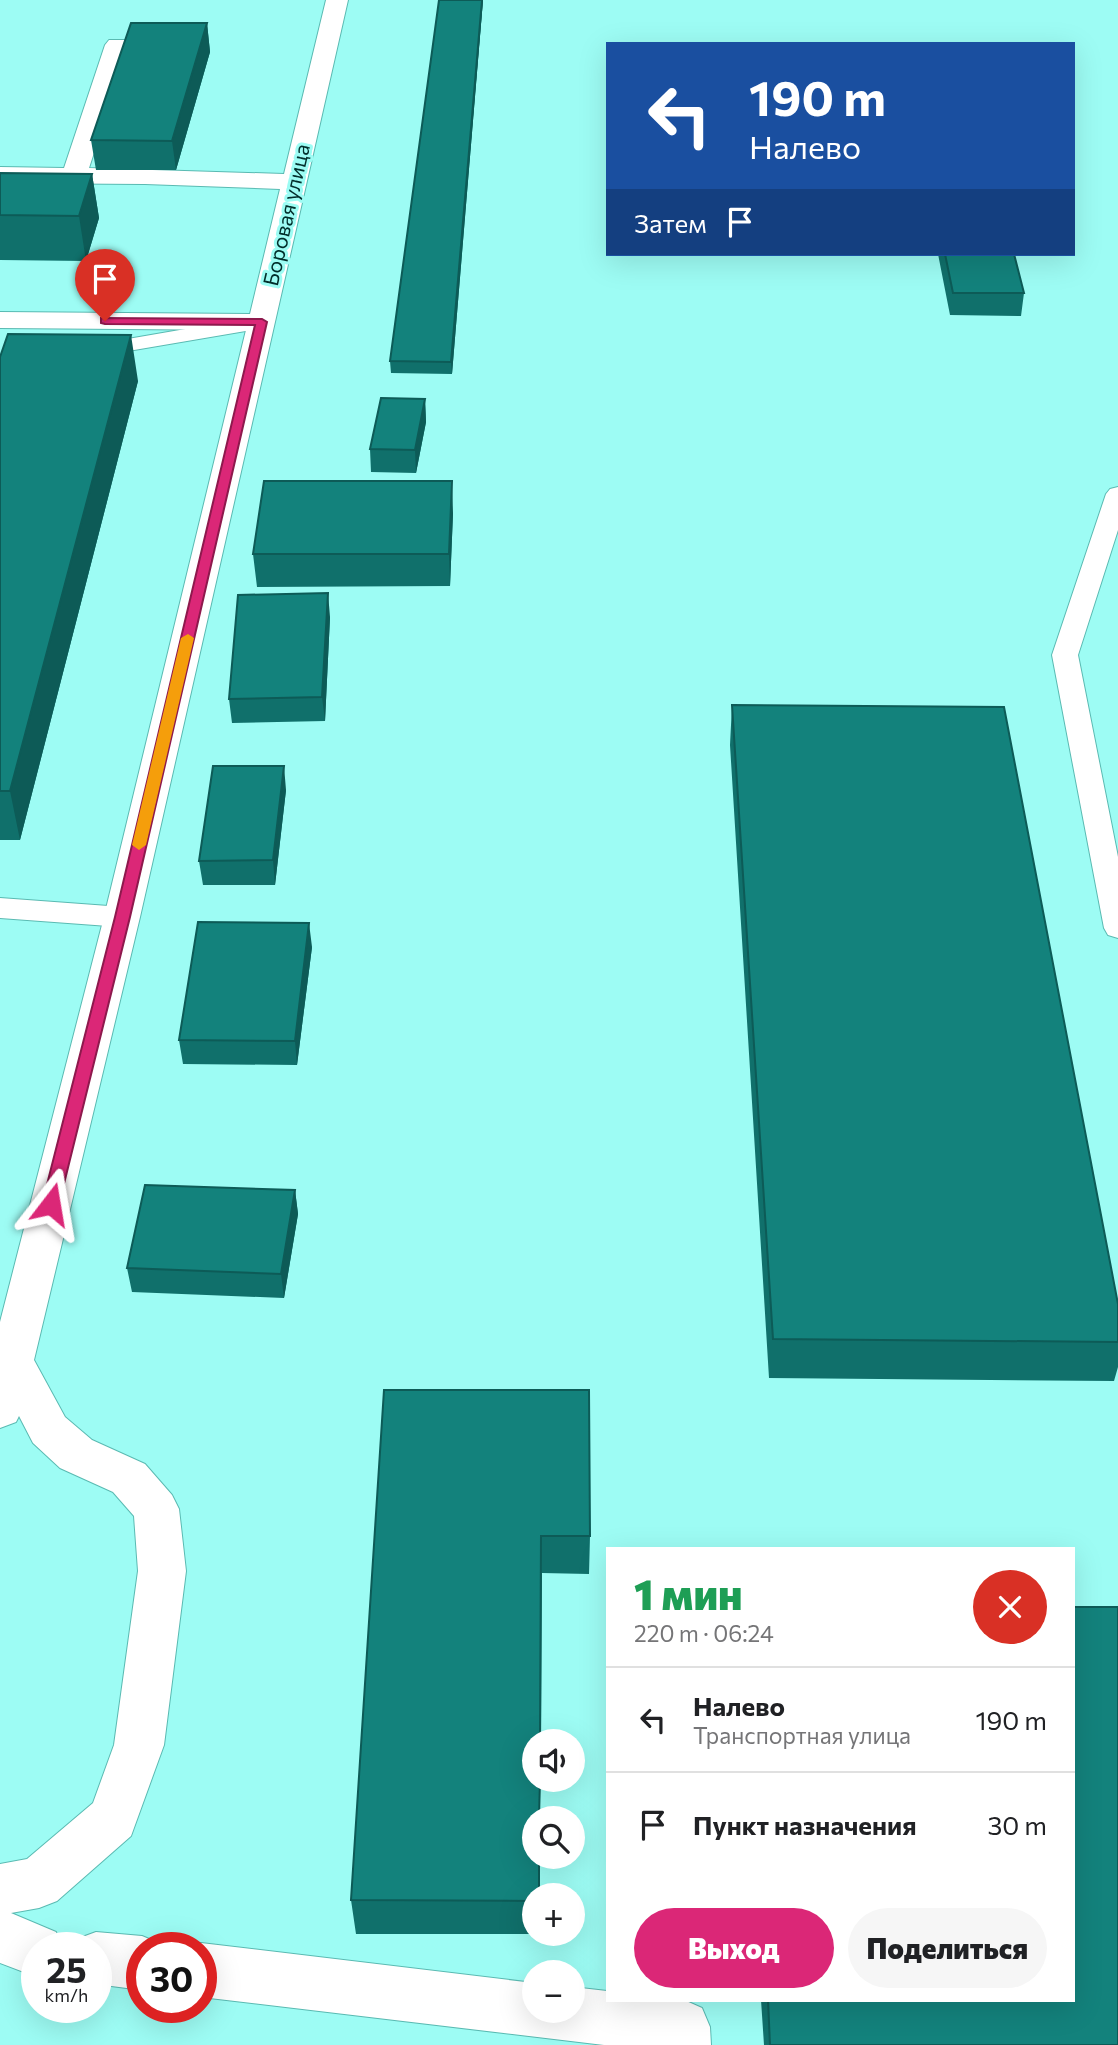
<!DOCTYPE html>
<html lang="ru">
<meta charset="utf-8">
<style>
body{margin:0;font-family:Commissioner,sans-serif;background:#f6f6f6;color:#202124;height:100vh;display:flex;flex-direction:column;font-size:26px;white-space:nowrap}
*{box-sizing:border-box;margin:0}
p{font-size:23px;color:#757577}
.icon{flex:none;width:38px;height:38px;fill:none;stroke:currentColor;stroke-width:2;stroke-linecap:round;stroke-linejoin:round}
.map{position:relative;flex:1;overflow:hidden}
.details{position:absolute;left:606px;top:1547px;width:469px;height:455px;display:flex;flex-direction:column;background:#fff;border-radius:0px;box-shadow:0 7px 28px #0002}
.details>*{flex:none}
.guide{position:absolute;left:606px;top:42px;width:469px;height:214px;border-radius:0px;box-shadow:0 7px 28px #0002;background:#1a4fa0;color:#fff;overflow:hidden}
.tools{position:absolute;left:522px;top:1729px;display:grid;gap:14px}
.tools a{display:grid;place-items:center;width:63px;height:63px;border-radius:50%;background:#fff;box-shadow:0 7px 28px #0002;font-size:35px}
.speed{position:absolute;left:21px;top:1932px;display:flex;gap:14px;font-size:35px;font-weight:700;text-align:center}
.speed>*{display:grid;place-content:center;width:91px;height:91px;border-radius:50%;background:#fff;box-shadow:0 7px 28px #0002;line-height:1}
.speed small{font-size:18px;font-weight:400}
.speed .limit{border:10px solid #d22;background:#fff;color:#111}
.pin{position:absolute;display:grid;place-items:center;width:60px;height:60px;color:#fff;margin:-72px -30px;border-radius:50% 50% 50% 0;rotate:-45deg;box-shadow:0 0 7px #0007}
.pin .icon{rotate:45deg}
.me{position:absolute;width:77px;margin:-38px;rotate:14deg;stroke-linejoin:round;filter:drop-shadow(0 0 5px #0008)}
.turn{display:flex;align-items:center;gap:24px;height:147px;padding:0 28px;font-size:32px}
.turn .icon{width:91px;height:91px;stroke-width:2.5}
.turn b{display:block;font-size:49px;line-height:60px}
.then{display:flex;align-items:center;height:66px;padding:0 28px;background:#0003;gap:14px;font-size:26px}
.round{display:grid;place-items:center;flex:none;width:74px;height:74px;border-radius:37px;background:#f6f6f6}
.headline{display:flex;align-items:center;justify-content:space-between;height:119px;padding:0 28px}
h1{font-size:42px;font-weight:800;line-height:52px;color:#1e9e55}
.cta{display:flex;gap:14px;margin-top:auto;padding:14px 28px}
.cta a{flex:1;height:80px;border-radius:42px;background:#db2777;color:#fff;font-size:28px;font-weight:800;line-height:80px;text-align:center}
.cta a+a{background:#f6f6f6;color:#202124}
ul{padding:0;list-style:none}
li{display:flex;align-items:center;gap:21px;height:105px;padding:0 28px;border-top:2px solid #e0e0e0}
li div{flex:1}
li b{display:block;font-size:26px}
li em{font-style:normal}
.map>svg:first-child{display:block}
.lines{fill:none;stroke-linecap:round;stroke-linejoin:round}
.lane-casing{stroke:#5abab2;stroke-width:2}
.street-casing{stroke:#5abab2;stroke-width:2}
.lane{fill:#fff;fill-rule:evenodd}
.street{fill:#fff;fill-rule:evenodd}
.wall{fill:#10706b}
.shaded-wall{fill:#0d5b57}
.building{fill:#13827c;stroke:#0d5b57;stroke-width:2}
.route{fill:#db2777;stroke:#8e194d;stroke-width:2}
.slow{fill:#f59e0b}
.labels{text-anchor:middle;stroke-width:6;stroke-linejoin:round;paint-order:stroke}
.street-label{font-size:21px;fill:#022e2b;stroke:#9dfcf4}
</style>
<div class="map">
<svg width="1118" height="2045" viewBox="0 0 1118 2045">
<rect width="100%" height="100%" fill="#9dfcf4"/>
<g class="lines">
<defs>
<path id="lane" d="M255,317L263,318L266,323L263,328L93,357L85,356L82,351L85,346L93,345Z
M1118,487V530L1078,655L1118,857V938L1108,935L1104,928L1052,655L1106,494L1110,489Z
M0,898L122,907L132,910L136,917L132,924L122,927L0,918Z"/>
<path id="street" d="M326,0H348L140,917L34,1360L65,1417L92,1440L145,1464L172,1495L179,1509L186,1571L164,1745L131,1836L57,1901L39,1908L11,1913L56,1932L62,1948H37V1977L0,1963V1864L27,1859L93,1803L114,1745L138,1571L134,1516L113,1492L60,1468L33,1443L19,1416L16,1422L0,1428V1322L104,917L246,330L0,328V312L250,314L280,189L145,184L0,183V167L64,168L105,45L109,40H125L129,45L89,168L284,174Z
M96,1932L142,1936L161,1944L162,1948H142V1990L96,1984V1948H74L77,1939Z
M201,1943L534,1983V2011H572V1987L607,1991V2000H684L702,2008L710,2027L711,2045H604L201,1997V1948H190Z"/>
</defs>
<use href="#lane" class="lane-casing"/>
<use href="#street" class="street-casing"/>
<use href="#lane" class="lane"/>
<use href="#street" class="street"/>
</g>
<path class="wall" d="M439,0H483L452,374L391,373L390,361Z
M207,23L210,52L176,170H96L91,140Z
M0,173L92,174L99,218L86,261L0,260Z
M938,254H1014L1024,293L1021,316L950,315Z
M0,357L138,381L20,840H0Z
M425,399L426,422L416,473L371,472L370,449Z
M453,513L450,586L257,587L253,554Z
M330,617L325,721L232,723L229,699Z
M732,705L1118,1304V1367L1114,1381L769,1378L730,745Z
M286,790L275,885H203L199,861Z
M312,947L297,1065L183,1064L179,1040Z
M295,1190L298,1214L284,1298L132,1292L127,1268Z
M384,1390L590,1536L589,1574L542,1573L541,1741H534V1780H540V1818H534V1934H539H356L351,1900Z
M761,2000H1073L1118,2045H764Z"/>
<path class="shaded-wall" d="M482,0H483L452,374L451,362Z
M207,23L210,52L176,170L172,141Z
M92,174L99,218L86,261L79,216Z
M131,335L138,381L20,840L10,791Z
M425,399L426,422L416,473L415,450Z
M452,481L453,513L450,586L449,554Z
M328,593L330,617L325,721L322,697Z
M284,766L286,790L275,885L273,860Z
M309,923L312,947L297,1065L295,1041Z
M295,1190L298,1214L284,1298L281,1274Z
M541,1536V1741H540Z"/>
<path class="building" d="M439,0H482L451,362L390,361Z
M131,23H207L172,141L91,140Z
M0,173L92,174L79,216L0,215Z
M945,254H1014L1024,293H953Z
M8,334L131,335L10,791H0V357Z
M381,398L425,399L415,450L370,449Z
M264,481H452L449,554H253Z
M328,593L322,697L229,699L238,595Z
M732,705L1004,707L1118,1304V1342L773,1339Z
M213,766H284L273,860L199,861Z
M198,922L309,923L295,1041L179,1040Z
M145,1185L295,1190L281,1274L127,1268Z
M384,1390H589L590,1536H541L540,1741H534V1780H540L539,1818H534V1857H539V1895H534V1901L351,1900Z
M1073,1607H1118V2045H770L768,2000H1073Z"/>
<path class="route" d="M101,318L262,319L267,322L130,917L59,1204L57,1209H45L42,1204L115,917L255,325L105,324L101,323Z"/>
<path class="slow" d="M188,634L194,638L146,845L139,850L132,845L181,638Z"/>
<g class="labels">
<g class="street-label">
<text transform="translate(287 215) rotate(-77)" y="7">Боровая улица</text>
</g>
</g>
</svg>
<div class="tools">
<a><svg class="icon" aria-label="sound" viewBox="0 0 24 24"><path d="M4 9h4l5-4v14l-5-4H4zM17 9q2 3 0 6"/></svg></a>
<a><svg class="icon" aria-label="search" viewBox="0 0 24 24"><circle cx="10" cy="10" r="6"/><path d="M15 15l6 6"/></svg></a>
<a>+</a>
<a>−</a>
</div>
<div class="speed"><div>25<small>km/h</small></div><div class="limit">30</div></div>
<div class="pin" style="left:105px;top:321px;background:#d93025"><svg class="icon" aria-label="arrive" viewBox="0 0 24 24"><path d="M6 21V4h12l-3 4 3 4H6"/></svg></div>
<svg class="me" style="left:51px;top:1204px" viewBox="-20 -20 40 40"><path d="M0-17L14 15 0 8-14 15z" fill="#db2777" stroke="#fff" stroke-width="4"/></svg>
<div class="guide">
<div class="turn"><svg class="icon" aria-label="left" viewBox="0 0 24 24"><path d="M17 20v-9H6M10 6l-5 5 5 5"/></svg><div><b>190 m</b>Налево</div></div>
<div class="then">Затем<svg class="icon" aria-label="arrive" viewBox="0 0 24 24"><path d="M6 21V4h12l-3 4 3 4H6"/></svg></div>
</div>
<section class="details">
<div class="headline"><div><h1>1 мин</h1><p>220 m · 06:24</p></div><a class="round" style="background:#d93025;color:#fff"><svg class="icon" aria-label="close" viewBox="0 0 24 24"><path d="M6 6l12 12M18 6L6 18"/></svg></a></div>
<ul>
<li><svg class="icon" aria-label="left" viewBox="0 0 24 24"><path d="M17 20v-9H6M10 6l-5 5 5 5"/></svg><div><b>Налево</b><p>Транспортная улица</p></div><em>190 m</em></li>
<li><svg class="icon" aria-label="arrive" viewBox="0 0 24 24"><path d="M6 21V4h12l-3 4 3 4H6"/></svg><div><b>Пункт назначения</b></div><em>30 m</em></li>
</ul>
<div class="cta"><a>Выход</a><a>Поделиться</a></div>
</section>
</div>
